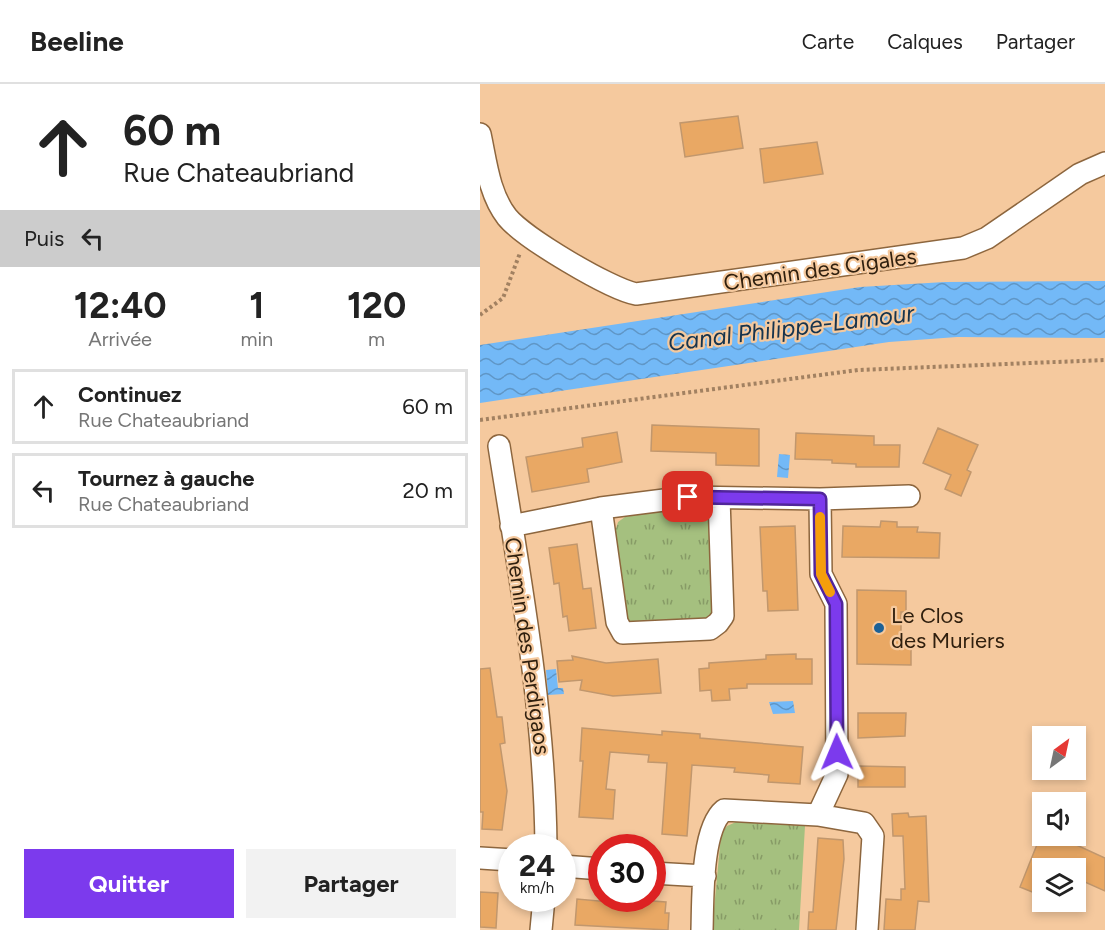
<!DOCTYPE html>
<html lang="fr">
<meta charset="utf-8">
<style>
body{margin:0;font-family:Figtree,sans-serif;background:#f2f2f2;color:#222;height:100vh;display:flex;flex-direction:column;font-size:22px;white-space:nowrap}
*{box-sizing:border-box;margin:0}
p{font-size:20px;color:#767676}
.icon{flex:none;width:33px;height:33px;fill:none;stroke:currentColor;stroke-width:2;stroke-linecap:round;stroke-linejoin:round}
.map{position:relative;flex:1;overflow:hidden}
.sheet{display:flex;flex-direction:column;background:#fff;width:480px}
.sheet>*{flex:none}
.top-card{background:#fff;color:#222;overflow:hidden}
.needle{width:39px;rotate:33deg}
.fabs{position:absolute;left:552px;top:642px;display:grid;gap:12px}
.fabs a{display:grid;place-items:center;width:54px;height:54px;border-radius:0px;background:#fff;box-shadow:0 3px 9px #0003;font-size:30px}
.speed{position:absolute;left:18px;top:750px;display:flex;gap:12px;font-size:30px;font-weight:700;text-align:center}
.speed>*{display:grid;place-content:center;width:78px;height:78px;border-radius:50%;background:#fff;box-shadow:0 3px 9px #0003;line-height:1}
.speed small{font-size:15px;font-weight:400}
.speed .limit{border:9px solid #d22;background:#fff;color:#111}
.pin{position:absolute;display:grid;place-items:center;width:51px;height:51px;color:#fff;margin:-26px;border-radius:12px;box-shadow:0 3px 9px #0006}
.me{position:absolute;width:66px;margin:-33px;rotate:359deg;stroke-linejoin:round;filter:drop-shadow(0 0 4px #0008)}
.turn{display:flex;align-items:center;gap:21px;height:126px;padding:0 24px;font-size:27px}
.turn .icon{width:78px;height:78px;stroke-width:2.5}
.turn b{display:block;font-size:42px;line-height:51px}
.then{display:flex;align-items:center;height:57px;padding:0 24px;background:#0003;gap:12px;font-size:22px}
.eta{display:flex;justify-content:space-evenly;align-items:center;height:102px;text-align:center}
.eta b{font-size:36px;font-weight:700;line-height:42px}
.button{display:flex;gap:12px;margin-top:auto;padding:12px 24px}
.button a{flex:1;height:69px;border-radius:0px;background:#7c3aed;color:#fff;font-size:24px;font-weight:700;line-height:69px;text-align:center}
.button a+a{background:#f2f2f2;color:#222}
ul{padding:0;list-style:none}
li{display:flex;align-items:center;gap:18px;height:75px;margin:0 12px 9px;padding:0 12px;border:3px solid #e0e0e0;border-radius:0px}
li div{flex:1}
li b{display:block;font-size:22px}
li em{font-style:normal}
header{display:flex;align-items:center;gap:36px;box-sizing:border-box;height:84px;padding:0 30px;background:#fff;border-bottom:2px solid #e0e0e0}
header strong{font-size:28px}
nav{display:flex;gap:33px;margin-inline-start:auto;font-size:21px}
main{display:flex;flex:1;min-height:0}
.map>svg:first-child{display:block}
.grass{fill:url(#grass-tufts)}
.water{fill:url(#water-waves)}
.building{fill:#e9a864;stroke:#c1976d;stroke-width:1.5}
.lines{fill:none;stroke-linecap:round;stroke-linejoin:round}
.minor-casing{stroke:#8d663e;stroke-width:24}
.path{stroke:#a28161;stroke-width:4;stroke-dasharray:3 3;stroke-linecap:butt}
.minor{stroke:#fff;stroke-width:21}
.route-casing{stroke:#51269a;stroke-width:15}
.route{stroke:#7c3aed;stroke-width:10}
.slow{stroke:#f59e0b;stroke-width:10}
.poi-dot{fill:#1c6196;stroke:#f5c99e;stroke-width:2}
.labels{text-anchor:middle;stroke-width:4.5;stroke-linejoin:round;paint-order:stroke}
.street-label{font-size:22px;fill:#2f1f0e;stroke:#f5c99e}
.poi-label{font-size:22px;fill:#2f1f0e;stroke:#f5c99e;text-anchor:start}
.water-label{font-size:24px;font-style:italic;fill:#16344e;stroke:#f5c99e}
</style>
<header>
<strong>Beeline</strong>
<nav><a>Carte</a><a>Calques</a><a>Partager</a></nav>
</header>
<main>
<section class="sheet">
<div class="top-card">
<div class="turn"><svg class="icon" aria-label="ahead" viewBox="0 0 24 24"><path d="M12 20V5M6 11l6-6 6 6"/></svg><div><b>60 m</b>Rue Chateaubriand</div></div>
<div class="then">Puis<svg class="icon" aria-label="left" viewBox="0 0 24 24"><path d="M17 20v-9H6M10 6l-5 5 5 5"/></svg></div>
</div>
<div class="eta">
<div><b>12:40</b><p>Arrivée</p></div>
<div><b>1</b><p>min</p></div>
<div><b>120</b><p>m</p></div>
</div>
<ul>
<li><svg class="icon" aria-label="ahead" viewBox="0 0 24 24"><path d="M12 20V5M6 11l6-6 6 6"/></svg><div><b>Continuez</b><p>Rue Chateaubriand</p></div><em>60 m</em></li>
<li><svg class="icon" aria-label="left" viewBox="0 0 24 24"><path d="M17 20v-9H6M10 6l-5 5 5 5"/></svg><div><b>Tournez à gauche</b><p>Rue Chateaubriand</p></div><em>20 m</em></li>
</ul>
<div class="button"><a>Quitter</a><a>Partager</a></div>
</section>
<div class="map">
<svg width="625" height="846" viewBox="0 0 625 846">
<defs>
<pattern id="grass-tufts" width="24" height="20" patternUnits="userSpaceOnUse" patternTransform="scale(1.5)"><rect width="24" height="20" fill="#a5c07f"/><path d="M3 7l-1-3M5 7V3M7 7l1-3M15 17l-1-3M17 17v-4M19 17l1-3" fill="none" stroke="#879b66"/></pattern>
<pattern id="water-waves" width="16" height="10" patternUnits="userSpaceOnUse" patternTransform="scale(1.5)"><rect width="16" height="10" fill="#73b9f7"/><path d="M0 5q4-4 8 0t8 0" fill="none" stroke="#5f96c6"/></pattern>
</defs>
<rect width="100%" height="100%" fill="#f5c99e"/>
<path class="grass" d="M217,421L230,423L235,525L230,536L158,542L148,537L135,448L138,438L145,433Z
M256,738L325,742L319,846H232L241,751L247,742Z"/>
<path class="water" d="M625,197V254L477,253L409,258L0,319V261L380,203L465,198Z
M299,370L310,371L308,394L297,393Z
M76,585L78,604H83L84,610L68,611L66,586Z
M313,617L315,629L293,630L289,618Z"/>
<path class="building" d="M258,32L263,64L205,73L200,39Z
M337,58L343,90L284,99L280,65Z
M172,341L279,345V382L236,381V369L171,367Z
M458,344L498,361L487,386L491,388L481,412L465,405L471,391L443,379Z
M137,348L142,378L107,385L109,398L52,408L46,373L103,363L102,354Z
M316,349L394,352V361H420L419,383H376V380L352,379V376L315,375Z
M401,437L417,438V443H438L437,448L460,449L459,474L362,473L363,442L400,443Z
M315,442L318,526L288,527L287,507H283L280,443Z
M97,460L103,505L111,504L116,544L89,547L87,532L83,533L79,499L74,500L69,464Z
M377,506L426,507V528H421V560H431V581L377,580Z
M316,570V575H332V600H267V604L249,605L250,616L232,617L231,606L220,607L219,585L229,584V579L286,575V571Z
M92,572L126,579L178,575L181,609L133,612L100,606L102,596L79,598L77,577L93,576Z
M10,584L17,633H22L25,659L20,660L27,707L22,746L2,745L3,728H0V585Z
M378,629H426L425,652L378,654Z
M102,644L182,651V647L220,650V654L323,663L320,700L288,698L289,691L254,688L255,684L212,681L207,752L182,750L187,679L168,678L169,671L130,668L126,705L135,706L133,735L99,733L103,677H100Z
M378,682L425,683V703H378Z
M428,729L429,733L446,732L449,818L438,817L435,846H404L406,815L421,816V805H425L423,752H413L412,730Z
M562,748V752H592L590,758L625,774V807L596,794V784H562V812L540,803Z
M338,754L363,756L364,775L356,846H328L329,828H333Z
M0,808L18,809L16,844L0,843Z
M131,814L186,818L185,829H189L188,846L95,841L97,815L130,818Z"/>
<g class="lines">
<defs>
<path id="minor" d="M0,50C6,78 9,110 27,133C44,154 130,205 156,210L483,164L507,154L600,90L625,79
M19,362C40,495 65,628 66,764
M121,424L137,538L143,549L230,545L238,539L243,532L239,414
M31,442L121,424L208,413L340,415L429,412
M338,731L357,690L356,520L341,490L340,415
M0,774L32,776
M82,782L122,785
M172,789L225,792
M61,846L64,814
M222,846C223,816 221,745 244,726L338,731L384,739L393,752L387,846"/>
</defs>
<use href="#minor" class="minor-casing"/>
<path class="path" d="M0,231L23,214L40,169
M0,336L378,286L625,276"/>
<use href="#minor" class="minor"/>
</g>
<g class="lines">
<defs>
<path id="route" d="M208,413L340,415L341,490L356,520L357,668"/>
</defs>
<use href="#route" class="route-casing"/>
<use href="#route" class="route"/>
<path class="slow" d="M340,433L341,490L350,508"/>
</g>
<circle class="poi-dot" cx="399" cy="544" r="6"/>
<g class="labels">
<g class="street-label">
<text transform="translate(340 185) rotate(-8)" y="8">Chemin des Cigales</text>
<text transform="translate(48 562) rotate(82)" y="8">Chemin des Perdigaos</text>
</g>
<g class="poi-label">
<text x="411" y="539">Le Clos<tspan x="411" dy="25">des Muriers</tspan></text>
</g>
<g class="water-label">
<text transform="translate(311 244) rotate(-7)" y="8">Canal Philippe-Lamour</text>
</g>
</g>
</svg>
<div class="fabs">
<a><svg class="needle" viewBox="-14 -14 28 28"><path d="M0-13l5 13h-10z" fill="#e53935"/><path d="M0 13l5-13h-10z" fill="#767676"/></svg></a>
<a><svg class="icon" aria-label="sound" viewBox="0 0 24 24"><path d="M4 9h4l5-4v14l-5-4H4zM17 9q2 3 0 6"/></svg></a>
<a><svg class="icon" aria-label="layers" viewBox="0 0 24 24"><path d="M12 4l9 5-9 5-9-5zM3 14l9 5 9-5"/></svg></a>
</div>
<div class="speed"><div>24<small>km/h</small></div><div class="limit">30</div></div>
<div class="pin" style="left:208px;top:413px;background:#d93025"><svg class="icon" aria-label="arrive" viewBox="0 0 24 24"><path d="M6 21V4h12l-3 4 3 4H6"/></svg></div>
<svg class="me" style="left:357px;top:668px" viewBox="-20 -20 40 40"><path d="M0-17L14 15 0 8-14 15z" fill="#7c3aed" stroke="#fff" stroke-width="4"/></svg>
</div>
</main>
